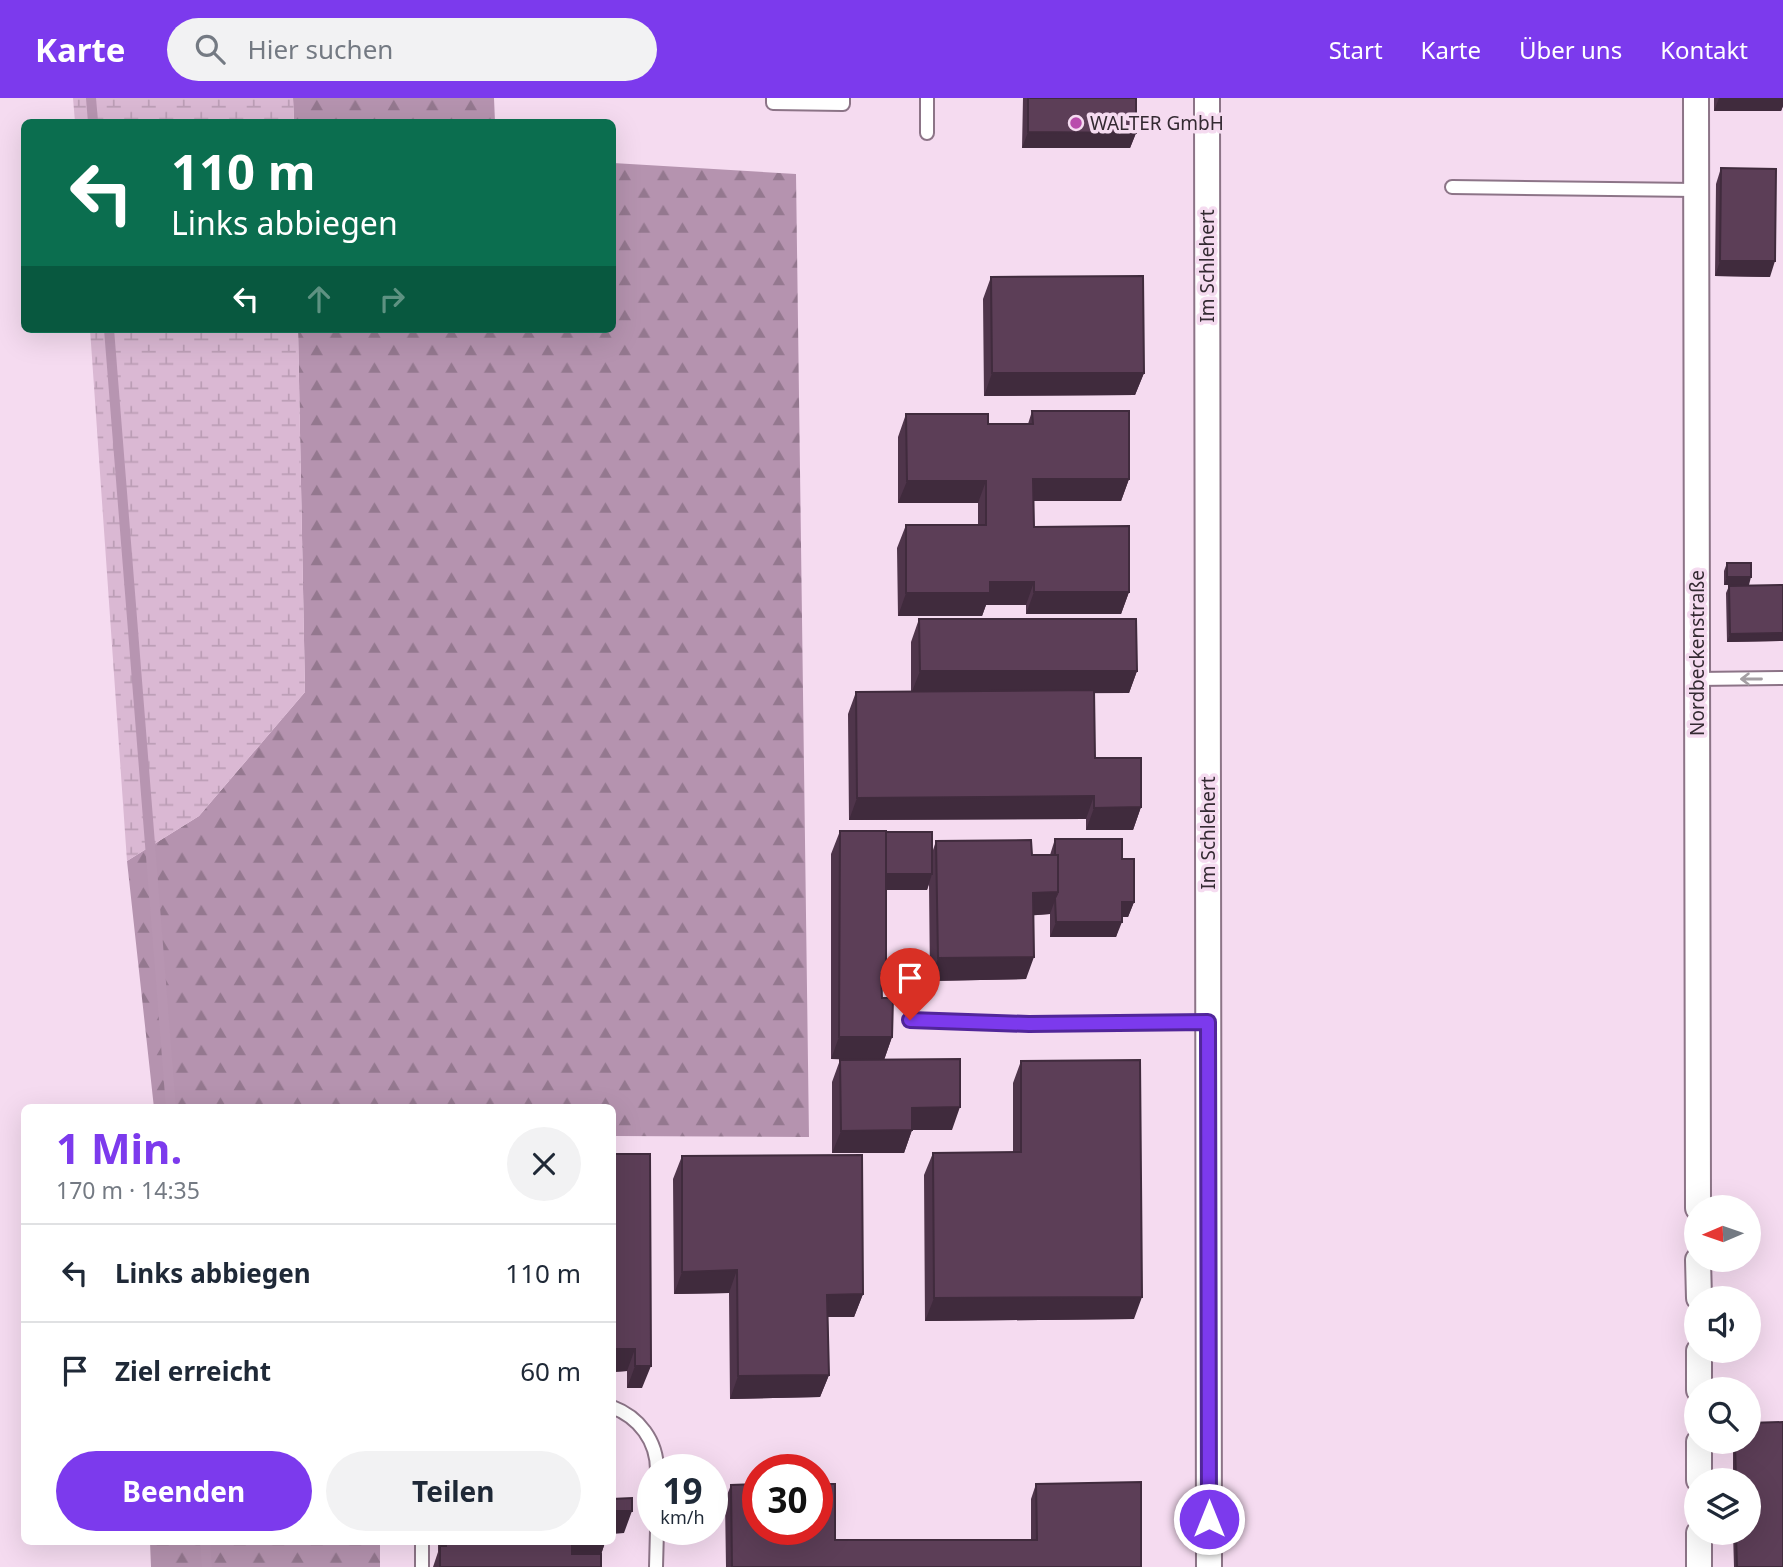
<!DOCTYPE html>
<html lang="de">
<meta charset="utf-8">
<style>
body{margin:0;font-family:"Noto Sans",sans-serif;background:#f2f2f3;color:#1f2937;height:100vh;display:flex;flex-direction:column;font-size:26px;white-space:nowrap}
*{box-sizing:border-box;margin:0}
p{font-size:23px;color:#747a83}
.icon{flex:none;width:38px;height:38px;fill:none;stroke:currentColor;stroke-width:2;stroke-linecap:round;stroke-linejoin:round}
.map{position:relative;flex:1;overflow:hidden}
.details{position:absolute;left:21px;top:1006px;width:595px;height:441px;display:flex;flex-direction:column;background:#fff;border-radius:10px;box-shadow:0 7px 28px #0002}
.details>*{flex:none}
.banner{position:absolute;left:21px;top:21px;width:595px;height:214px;border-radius:10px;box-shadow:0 7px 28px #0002;background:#0b6e4f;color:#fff;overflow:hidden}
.needle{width:46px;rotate:268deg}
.fabs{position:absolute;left:1684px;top:1097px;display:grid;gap:14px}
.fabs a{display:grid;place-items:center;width:77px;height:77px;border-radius:50%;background:#fff;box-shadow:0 7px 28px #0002;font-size:35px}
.speed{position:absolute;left:637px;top:1356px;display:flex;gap:14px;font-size:35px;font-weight:700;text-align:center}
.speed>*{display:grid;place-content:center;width:91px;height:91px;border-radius:50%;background:#fff;box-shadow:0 7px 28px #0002;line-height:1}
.speed small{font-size:18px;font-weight:400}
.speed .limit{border:10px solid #d22;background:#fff;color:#111}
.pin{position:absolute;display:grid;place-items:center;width:60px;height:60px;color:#fff;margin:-72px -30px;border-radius:50% 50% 50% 0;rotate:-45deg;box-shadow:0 0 7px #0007}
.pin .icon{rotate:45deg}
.me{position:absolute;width:77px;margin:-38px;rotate:0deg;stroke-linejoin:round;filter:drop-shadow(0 0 5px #0008)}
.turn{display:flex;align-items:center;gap:24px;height:147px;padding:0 35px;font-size:32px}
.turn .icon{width:91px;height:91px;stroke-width:2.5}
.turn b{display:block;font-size:49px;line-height:60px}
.lanes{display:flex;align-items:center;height:66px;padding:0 35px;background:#0003;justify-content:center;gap:35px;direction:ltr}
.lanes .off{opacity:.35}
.round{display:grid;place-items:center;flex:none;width:74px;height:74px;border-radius:37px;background:#f2f2f3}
.head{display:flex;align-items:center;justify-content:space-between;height:119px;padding:0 35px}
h1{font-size:42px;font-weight:700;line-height:52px;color:#7c3aed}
.button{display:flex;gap:14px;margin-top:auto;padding:14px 35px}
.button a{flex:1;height:80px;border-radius:42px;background:#7c3aed;color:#fff;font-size:28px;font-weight:700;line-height:80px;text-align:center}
.button a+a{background:#f2f2f3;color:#1f2937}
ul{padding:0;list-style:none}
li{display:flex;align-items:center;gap:21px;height:98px;padding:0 35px;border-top:2px solid #e0e1e3}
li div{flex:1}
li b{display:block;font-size:26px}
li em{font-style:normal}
header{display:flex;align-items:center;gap:42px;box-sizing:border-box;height:98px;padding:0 35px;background:#7c3aed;color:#fff}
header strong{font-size:33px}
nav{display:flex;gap:38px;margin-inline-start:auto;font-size:24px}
.search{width:490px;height:63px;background:#f2f2f3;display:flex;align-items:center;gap:18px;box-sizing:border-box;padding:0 24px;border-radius:38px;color:#747a83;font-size:26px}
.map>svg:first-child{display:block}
.forest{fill:url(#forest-firs)}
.wetland{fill:url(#wetland-marsh)}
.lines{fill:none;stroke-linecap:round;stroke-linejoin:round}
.stream{stroke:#b795b1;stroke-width:10}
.service-casing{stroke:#8c7487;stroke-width:16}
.minor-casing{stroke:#8c7487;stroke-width:28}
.service{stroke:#fff;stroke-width:12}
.minor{stroke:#fff;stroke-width:24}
.wall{fill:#4f354b}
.shaded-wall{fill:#402b3d}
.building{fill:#5c3e57;stroke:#402b3d;stroke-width:2}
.oneway{stroke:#a49fa3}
.route-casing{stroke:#51269a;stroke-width:18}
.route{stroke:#7c3aed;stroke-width:12}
.poi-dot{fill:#b94dac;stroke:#f5dbf0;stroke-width:2.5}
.labels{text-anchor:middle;stroke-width:7;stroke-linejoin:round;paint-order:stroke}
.poi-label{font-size:19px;fill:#342a32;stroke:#f5dbf0;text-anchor:start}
.street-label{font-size:19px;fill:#342a32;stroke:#f5dbf0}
</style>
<header>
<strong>Karte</strong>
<div class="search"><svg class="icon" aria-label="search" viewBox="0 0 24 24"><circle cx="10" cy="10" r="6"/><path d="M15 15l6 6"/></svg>Hier suchen</div>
<nav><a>Start</a><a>Karte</a><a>Über uns</a><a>Kontakt</a></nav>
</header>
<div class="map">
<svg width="1783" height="1469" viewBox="0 0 1783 1469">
<defs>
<pattern id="forest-firs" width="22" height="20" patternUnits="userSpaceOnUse" patternTransform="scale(1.75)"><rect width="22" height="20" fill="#b593af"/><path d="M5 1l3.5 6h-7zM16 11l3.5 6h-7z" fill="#94788f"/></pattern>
<pattern id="wetland-marsh" width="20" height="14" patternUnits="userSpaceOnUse" patternTransform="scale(1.75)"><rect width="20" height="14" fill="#dab8d3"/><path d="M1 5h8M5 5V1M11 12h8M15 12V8" fill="none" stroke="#bc9eb6"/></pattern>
</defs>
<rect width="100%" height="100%" fill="#f5dbf0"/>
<path class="forest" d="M293,0H494L495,24H294Z
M613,65L796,76L809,1039L613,1038L612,1010H154L127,763L199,718L305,594L298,231H612Z
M150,1444H380V1469H151Z"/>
<path class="wetland" d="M73,0H293L294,24H75Z
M90,231H298L305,594L199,718L127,763Z"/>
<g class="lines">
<path class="stream" d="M91,0L93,24
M109,231L171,1010
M205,1444L207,1469"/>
<defs>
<path id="service" d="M773,0V5L843,6V0
M927,0V35
M1452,89L1696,92
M1697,581L1783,580
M910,922L1029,926L1208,924
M612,1309C639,1319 657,1343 657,1372
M422,1444V1469
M656,1469L657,1432"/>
<path id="minor" d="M1207,0L1209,1469
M1696,0L1698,1110
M1698,1162L1699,1200
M1699,1253V1292
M1699,1344V1382
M1699,1435V1469"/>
</defs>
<use href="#service" class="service-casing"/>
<use href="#minor" class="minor-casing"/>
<use href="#service" class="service"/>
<use href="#minor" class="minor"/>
</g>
<path class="wall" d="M1023,0H1136V35L1130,50H1022Z
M1714,0H1783V8L1781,13H1714Z
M1721,70L1770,179L1715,178L1716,86Z
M991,179L1144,275L1135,297L984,298L983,201Z
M1032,313L1129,381L1121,403H1034V429L1129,494L1121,516H1026V507H986L982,518H898L897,450L906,427H978V405H898V339L906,316L988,326H1028Z
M1727,465L1749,487H1724V473Z
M1783,487V543L1727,544L1726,495L1729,488Z
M919,521L1137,573L1129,595H1094L1095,660L1141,709L1133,732H1086V721L849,722L848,616L856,594L911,593V544Z
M840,733L932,755L936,743L1032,757H1050L1055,741L1122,761L1134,804L1128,819H1122L1116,839H1050V816L1034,817L1026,881L930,883L929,786L927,792H886L882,900L892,939L884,962L831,961V756Z
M840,962L952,1032H912L904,1055H832V984Z
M1021,963L1134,1221L925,1223L924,1077L933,1055L1013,1054V985Z
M612,1056L642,1290H627V1273L613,1274Z
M682,1058L863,1196L854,1219H828L829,1277L820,1299L730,1301L729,1195L674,1196L673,1081Z
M1733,1344H1748L1783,1469H1734L1733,1435H1748V1382H1733Z
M1036,1386L1141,1469H726L725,1402L731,1387L835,1442H1031V1401Z
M438,1444H605L601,1457V1469H433L438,1454Z"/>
<path class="shaded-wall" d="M1719,0H1783V8L1781,13H1714Z
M1028,34L1136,35L1130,50H1022Z
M1720,163H1775L1770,179L1715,178Z
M992,275H1144L1135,297L984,298Z
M1033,381H1129L1121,403H1025Z
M907,383H986L978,405H898Z
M1727,479H1751L1749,487H1724Z
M990,484H1034L1026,507H986L982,518H898L906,495Z
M1034,494H1129L1121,516H1026Z
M1783,535V543L1727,544L1730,536Z
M920,573H1137L1129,595L911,596Z
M1094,698L1086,721L849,722L857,700Z
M1141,709L1133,732H1086L1094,710Z
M886,776H932L927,792H880Z
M1058,794L1050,816L1025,818L1033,795Z
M1122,804H1134L1128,819H1116Z
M1056,824H1122L1116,839H1050Z
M1034,859L1026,881L930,883L938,860Z
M881,876H886L877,898Z
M839,939H892L884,962L831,961Z
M960,1009L952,1032H912L904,1055H832L841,1033L912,1010Z
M737,1172L729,1195L674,1196L682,1174Z
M863,1196L854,1219H819L827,1197Z
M1142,1199L1134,1221L925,1223L934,1200Z
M617,1251H635L627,1273L612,1274V1261Z
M635,1268H651L642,1290H627Z
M829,1277L820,1299L730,1301L738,1278Z
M612,1413H632L624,1435L612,1436Z
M572,1445H605L597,1467L564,1468Z"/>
<path class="building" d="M1028,0H1136V35L1028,34Z
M1721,70L1776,71L1775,163H1720Z
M1143,178L1144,275H992L991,179Z
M1032,313H1129V381H1033L1034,429L1129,428V494H1034V484H990V495H906V427H986V383H907L906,316H988V326H1033Z
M1727,465H1751V479H1727Z
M1783,487V535L1730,536L1729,488Z
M919,521H1136L1137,573H920Z
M1094,592L1095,660H1141V709L1094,710V698L857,700L856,594Z
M840,733H886V876H881L882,900H893L892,939H839Z
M886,734H932V776H886Z
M1055,741H1122V761H1134V804H1122V824H1056L1055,800L1058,794V757H1055Z
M1031,742L1032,757H1058V794L1033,795L1034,859L938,860L936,743Z
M960,961V1009L912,1010V1032L841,1033L840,962Z
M1140,962L1142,1199L934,1200L933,1055L1021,1054V963Z
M612,1056H650L651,1268H635V1251H617V1261H612Z
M862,1057L863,1196L827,1197L829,1277L738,1278L737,1172L682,1174V1058Z
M1783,1324V1469H1737L1736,1435H1748V1382H1736L1735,1344H1748V1325Z
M1141,1384V1469H732L731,1387L758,1386V1432H817V1386H835V1442H1037L1036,1386Z
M632,1400V1413H612V1401Z
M446,1444H605V1445H572V1456H601V1469H440V1448H446Z"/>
<defs><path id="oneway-shaft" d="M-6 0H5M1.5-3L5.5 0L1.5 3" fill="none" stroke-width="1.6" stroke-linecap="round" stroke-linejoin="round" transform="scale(1.75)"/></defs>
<use class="oneway" href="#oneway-shaft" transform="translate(1751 581) rotate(180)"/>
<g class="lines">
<defs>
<path id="route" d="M910,922L1029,926L1208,924L1209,1421"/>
</defs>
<use href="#route" class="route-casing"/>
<use href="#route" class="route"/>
</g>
<circle class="poi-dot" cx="1076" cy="25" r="7"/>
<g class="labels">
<g class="poi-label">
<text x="1090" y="32">WALTER GmbH</text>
</g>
<g class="street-label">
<text transform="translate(1207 168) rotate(-90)" y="7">Im Schlehert</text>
<text transform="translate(1697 555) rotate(-90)" y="7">Nordbeckenstraße</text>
<text transform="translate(1208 735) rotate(-90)" y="7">Im Schlehert</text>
</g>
</g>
</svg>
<div class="fabs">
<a><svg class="needle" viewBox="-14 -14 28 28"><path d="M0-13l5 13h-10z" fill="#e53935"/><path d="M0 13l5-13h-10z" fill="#747a83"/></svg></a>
<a><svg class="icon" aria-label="sound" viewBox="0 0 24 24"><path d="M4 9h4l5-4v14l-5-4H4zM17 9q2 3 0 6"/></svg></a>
<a><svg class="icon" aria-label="search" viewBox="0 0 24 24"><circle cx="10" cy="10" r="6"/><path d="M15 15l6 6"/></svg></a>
<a><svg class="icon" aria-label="layers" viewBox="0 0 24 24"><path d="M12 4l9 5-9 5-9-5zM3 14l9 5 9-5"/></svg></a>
</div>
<div class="speed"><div>19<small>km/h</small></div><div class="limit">30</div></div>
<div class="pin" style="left:910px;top:922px;background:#d93025"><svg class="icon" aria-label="arrive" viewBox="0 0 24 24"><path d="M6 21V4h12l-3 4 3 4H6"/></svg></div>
<svg class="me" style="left:1209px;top:1421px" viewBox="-20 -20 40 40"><circle r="17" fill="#7c3aed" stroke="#fff" stroke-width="3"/><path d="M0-11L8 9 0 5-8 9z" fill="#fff"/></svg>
<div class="banner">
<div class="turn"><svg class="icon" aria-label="left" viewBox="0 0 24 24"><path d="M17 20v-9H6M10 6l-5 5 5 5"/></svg><div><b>110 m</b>Links abbiegen</div></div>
<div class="lanes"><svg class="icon" aria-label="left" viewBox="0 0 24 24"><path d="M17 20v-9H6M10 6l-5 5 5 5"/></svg><svg class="icon off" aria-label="ahead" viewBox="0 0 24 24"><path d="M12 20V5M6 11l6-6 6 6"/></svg><svg class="icon off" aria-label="right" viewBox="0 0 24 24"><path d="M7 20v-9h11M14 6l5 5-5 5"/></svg></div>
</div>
<section class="details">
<div class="head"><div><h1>1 Min.</h1><p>170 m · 14:35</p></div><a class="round"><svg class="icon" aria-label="close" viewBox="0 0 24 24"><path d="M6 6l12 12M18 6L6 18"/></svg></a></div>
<ul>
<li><svg class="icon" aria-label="left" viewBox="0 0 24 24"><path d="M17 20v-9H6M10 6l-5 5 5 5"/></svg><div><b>Links abbiegen</b></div><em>110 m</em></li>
<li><svg class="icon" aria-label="arrive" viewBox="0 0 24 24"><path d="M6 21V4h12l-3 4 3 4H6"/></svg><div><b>Ziel erreicht</b></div><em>60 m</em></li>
</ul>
<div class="button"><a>Beenden</a><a>Teilen</a></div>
</section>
</div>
